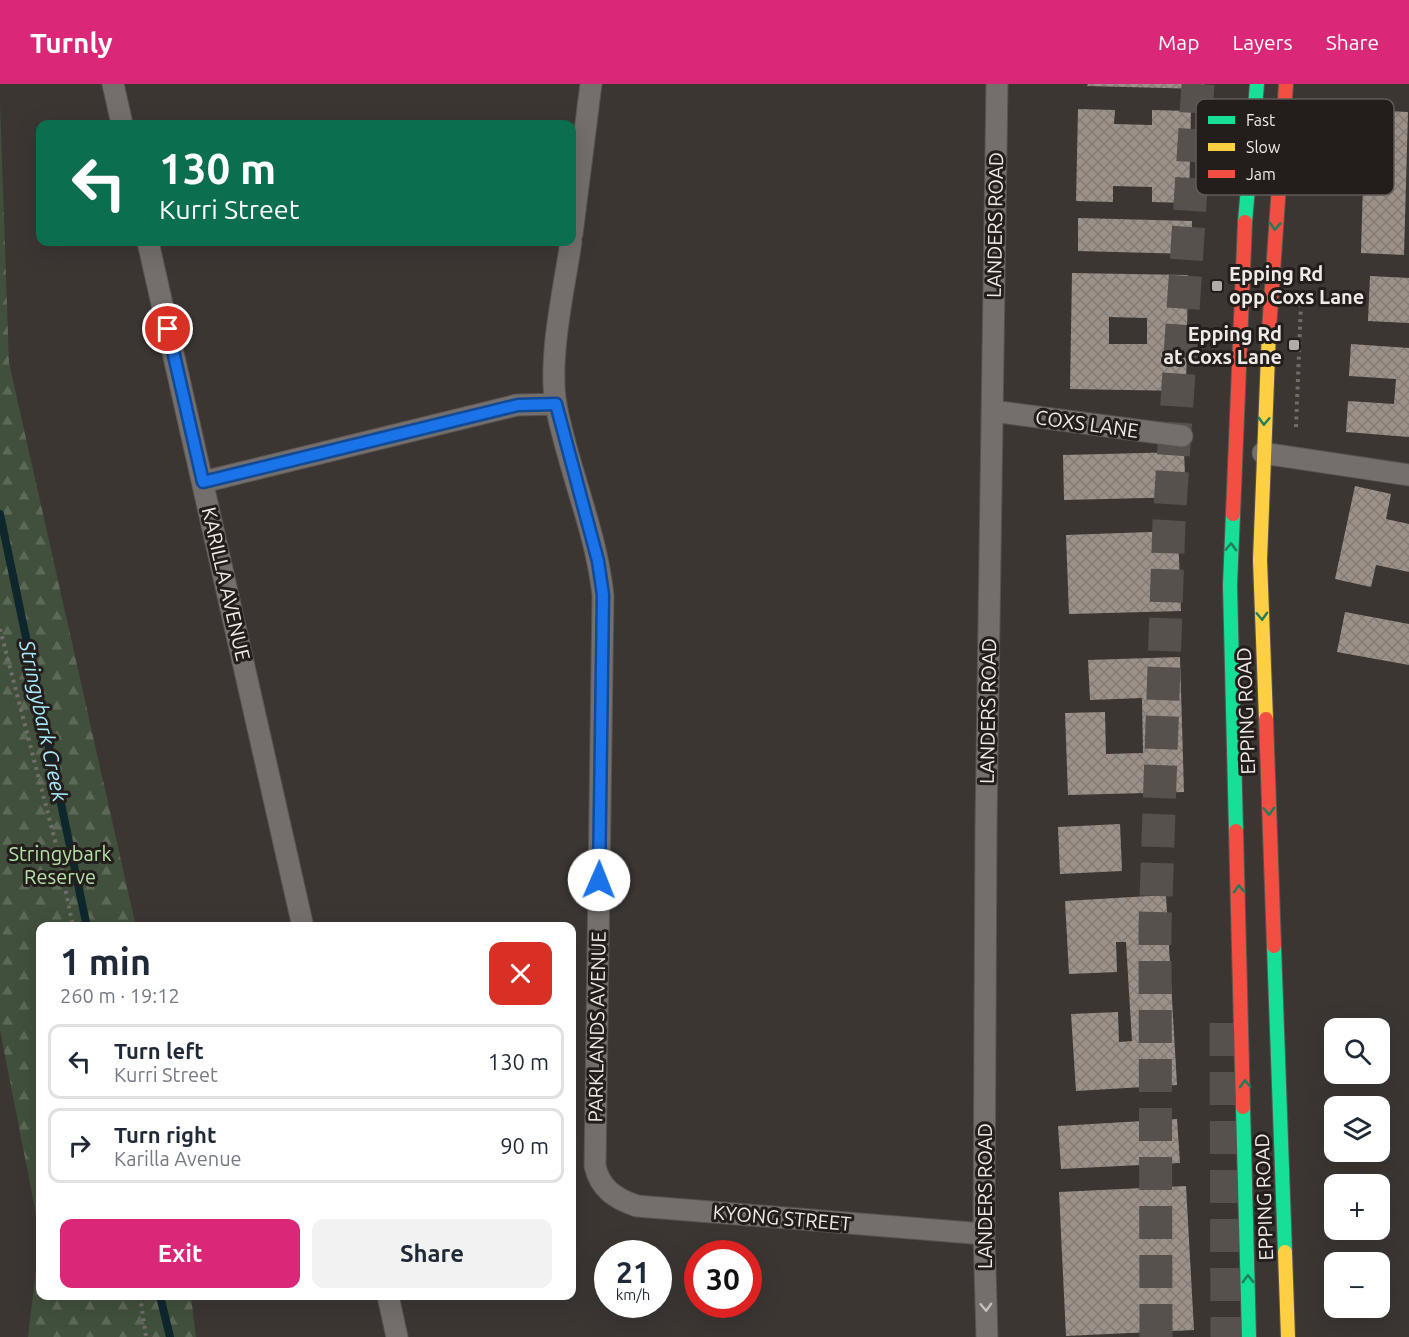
<!DOCTYPE html>
<meta charset="utf-8">
<style>
body{margin:0;font-family:Ubuntu,sans-serif;background:#f2f2f3;color:#1f2937;height:100vh;display:flex;flex-direction:column;font-size:22px;white-space:nowrap}
*{box-sizing:border-box;margin:0}
p{font-size:20px;color:#747a83}
.icon{flex:none;width:33px;height:33px;fill:none;stroke:currentColor;stroke-width:2;stroke-linecap:round;stroke-linejoin:round}
.map{position:relative;flex:1;overflow:hidden}
.details{position:absolute;left:36px;top:838px;width:540px;height:378px;display:flex;flex-direction:column;background:#fff;border-radius:12px;box-shadow:0 6px 24px #0002}
.details>*{flex:none}
.guide{position:absolute;left:36px;top:36px;width:540px;height:126px;border-radius:12px;box-shadow:0 6px 24px #0002;background:#0b6e4f;color:#fff;overflow:hidden}
.controls{position:absolute;left:1324px;top:934px;display:grid;gap:12px}
.controls a{display:grid;place-items:center;width:66px;height:66px;border-radius:12px;background:#fff;box-shadow:0 6px 24px #0002;font-size:30px}
.speed{position:absolute;left:594px;top:1156px;display:flex;gap:12px;font-size:30px;font-weight:700;text-align:center}
.speed>*{display:grid;place-content:center;width:78px;height:78px;border-radius:50%;background:#fff;box-shadow:0 6px 24px #0002;line-height:1}
.speed small{font-size:15px;font-weight:400}
.speed .limit{border:9px solid #d22;background:#fff;color:#111}
.pin{position:absolute;display:grid;place-items:center;width:51px;height:51px;color:#fff;margin:-26px;border:3px solid #fff;border-radius:50%;box-shadow:0 2px 6px #0007}
.me{position:absolute;width:66px;margin:-33px;rotate:1deg;stroke-linejoin:round;filter:drop-shadow(0 0 4px #0008)}
.turn{display:flex;align-items:center;gap:21px;height:126px;padding:0 24px;font-size:27px}
.turn .icon{width:78px;height:78px;stroke-width:2.5}
.turn b{display:block;font-size:42px;line-height:51px}
.round{display:grid;place-items:center;flex:none;width:63px;height:63px;border-radius:12px;background:#f2f2f3}
.overview{display:flex;align-items:center;justify-content:space-between;height:102px;padding:0 24px}
h1{font-size:36px;font-weight:700;line-height:45px}
.cta{display:flex;gap:12px;margin-top:auto;padding:12px 24px}
.cta a{flex:1;height:69px;border-radius:12px;background:#db2777;color:#fff;font-size:24px;font-weight:700;line-height:69px;text-align:center}
.cta a+a{background:#f2f2f3;color:#1f2937}
ul{padding:0;list-style:none}
li{display:flex;align-items:center;gap:18px;height:75px;margin:0 12px 9px;padding:0 12px;border:3px solid #e0e1e3;border-radius:12px}
li div{flex:1}
li b{display:block;font-size:22px}
li em{font-style:normal}
header{display:flex;align-items:center;gap:36px;box-sizing:border-box;height:84px;padding:0 30px;background:#db2777;color:#fff}
header strong{font-size:28px}
nav{display:flex;gap:33px;margin-inline-start:auto;font-size:21px}
.map>svg:first-child{display:block}
.forest{fill:url(#forest-firs)}
.lines{fill:none;stroke-linecap:round;stroke-linejoin:round}
.stream{stroke:#0e272d;stroke-width:8}
.building{fill:url(#building-cross-hatch);fill-rule:evenodd}
.highway-tunnel{stroke:#57514e;stroke-width:33;stroke-dasharray:33 16;stroke-linecap:butt}
.street-casing{stroke:#585350;stroke-width:23}
.fast-casing{stroke:#585350;stroke-width:16}
.slow-casing{stroke:#585350;stroke-width:16}
.jam-casing{stroke:#585350;stroke-width:16}
.path{stroke:#716c6a;stroke-width:4;stroke-dasharray:3 4.5;stroke-linecap:butt}
.street{stroke:#746f6c;stroke-width:21}
.fast{stroke:#16e098;stroke-width:14}
.slow{stroke:#ffcf43;stroke-width:14}
.jam{stroke:#f24e42;stroke-width:14}
.oneway{stroke:#1c7e5a}
.oneway2{stroke:#c5bebb}
.route-casing{stroke:#114b97;stroke-width:15}
.route{stroke:#1a73e8;stroke-width:10}
.poi-dot{fill:#b1aaa7;stroke:#231d1b;stroke-width:2}
.labels{text-anchor:middle;stroke-width:6;stroke-linejoin:round;paint-order:stroke}
.street-label{font-size:20px;fill:#f0e9e5;stroke:#231d1b}
.poi-label{font-size:20px;font-weight:bold;fill:#f0e9e5;stroke:#231d1b;text-anchor:start}
.park-label{font-size:20px;fill:#b4e1a8;stroke:#231d1b}
.water-label{font-size:21px;font-style:italic;fill:#a6eafb;stroke:#231d1b}
.key{fill:#231d1b;stroke:#605a58;stroke-width:1.5}
.key-label{font-size:16px;fill:#f0e9e5}
</style>
<header>
<strong>Turnly</strong>
<nav><a>Map</a><a>Layers</a><a>Share</a></nav>
</header>
<div class="map">
<svg width="1409" height="1253" viewBox="0 0 1409 1253">
<defs>
<pattern id="forest-firs" width="22" height="20" patternUnits="userSpaceOnUse" patternTransform="scale(1.5)"><rect width="22" height="20" fill="#41503c"/><path d="M5 1l3.5 6h-7zM16 11l3.5 6h-7z" fill="#5d6958"/></pattern>
<pattern id="building-cross-hatch" width="8" height="8" patternUnits="userSpaceOnUse" patternTransform="scale(1.5)"><rect width="8" height="8" fill="#9b9189"/><path d="M0 0l8 8M0 8l8-8" fill="none" stroke="#827a75"/></pattern>
</defs>
<rect width="100%" height="100%" fill="#3c3633"/>
<path class="forest" d="M0,20L9,279L136,843H40V1212H191L196,1253H28L40,1151L0,946Z"/>
<g class="lines">
<path class="stream" d="M0,430L87,843
M160,1212L170,1253"/>
</g>
<path class="building" d="M1088,0H1204V5L1087,2Z
M1078,25L1115,26L1114,40L1152,41V26L1191,27L1189,119L1152,118V103L1113,102V118L1076,117Z
M1365,26L1408,28L1404,171L1361,169Z
M1078,134L1192,137V170L1078,167Z
M1072,189L1188,191L1186,307L1070,305ZM1109,233L1147,234V260H1109Z
M1370,192L1409,194V239L1368,237Z
M1351,260L1409,264V353L1346,348L1348,317L1394,320L1396,295L1349,292Z
M1184,368L1186,413L1064,416L1063,371Z
M1355,402L1391,410L1386,435L1409,440V488L1376,481L1371,503L1335,495Z
M1178,447L1181,527L1069,530L1066,451Z
M1345,528L1409,540V581L1337,568Z
M1180,573L1184,708L1068,711L1065,629L1105,628L1106,670L1143,669L1142,614L1090,616L1088,576Z
M1120,740L1122,787L1060,790L1058,743Z
M1166,811L1177,1001L1076,1007L1071,930L1118,928L1119,958L1132,957L1126,858H1116L1117,888L1069,890L1065,817Z
M1177,1035L1180,1079L1061,1085L1058,1042Z
M1186,1102L1194,1246L1066,1252L1059,1108Z"/>
<g class="lines">
<path class="highway-tunnel" d="M1226,939L1227,1253
M1156,1253L1155,843L1169,438L1198,0"/>
<defs>
<path id="street" d="M113,0L122,40
M572,150L591,0
M148,158L303,843
M571,158C564,205 548,274 556,321C568,385 596,446 603,511L595,1082C600,1105 616,1115 637,1122L984,1150
M993,327L1182,352
M1263,369L1409,391
M203,398L517,321L556,320
M388,1212L397,1253
M987,1253L984,1150L986,743L997,0"/>
<path id="fast" d="M1245,138L1257,0
M1233,430L1230,501L1236,747
M1274,862L1285,1168
M1243,1023L1249,1253"/>
<path id="slow" d="M1266,635L1260,476L1269,246
M1285,1168L1288,1253"/>
<path id="jam" d="M1269,246L1286,0
M1233,430L1245,138
M1266,635L1274,862
M1236,747L1243,1023"/>
</defs>
<use href="#street" class="street-casing"/>
<use href="#fast" class="fast-casing"/>
<use href="#slow" class="slow-casing"/>
<use href="#jam" class="jam-casing"/>
<path class="path" d="M1296,343L1301,219
M0,545L58,768L73,843
M140,1212L146,1253"/>
<use href="#street" class="street"/>
<use href="#fast" class="fast"/>
<use href="#slow" class="slow"/>
<use href="#jam" class="jam"/>
</g>
<defs><path id="oneway-chevron" d="M-2-3.5L2.5 0L-2 3.5" fill="none" stroke-width="1.6" stroke-linecap="round" stroke-linejoin="round" transform="scale(1.5)"/></defs>
<g class="oneway">
<use href="#oneway-chevron" transform="translate(1275 142) rotate(94)"/>
<use href="#oneway-chevron" transform="translate(1264 337) rotate(92)"/>
<use href="#oneway-chevron" transform="translate(1231 463) rotate(-88)"/>
<use href="#oneway-chevron" transform="translate(1262 532) rotate(88)"/>
<use href="#oneway-chevron" transform="translate(1269 727) rotate(88)"/>
<use href="#oneway-chevron" transform="translate(1239 805) rotate(-92)"/>
<use href="#oneway-chevron" transform="translate(1245 1000) rotate(-92)"/>
<use href="#oneway-chevron" transform="translate(1248 1195) rotate(-91)"/>
</g>
<use class="oneway2" href="#oneway-chevron" transform="translate(986 1223) rotate(88)"/>
<g class="lines">
<defs>
<path id="route" d="M168,245L203,398L518,321L556,320L598,477L603,511L599,796"/>
</defs>
<use href="#route" class="route-casing"/>
<use href="#route" class="route"/>
</g>
<g class="poi-dot">
<rect x="1211" y="196" width="12" height="12" rx="3"/>
<rect x="1288" y="255" width="12" height="12" rx="3"/>
</g>
<g class="labels">
<g class="street-label">
<text transform="translate(995 141) rotate(-89)" y="7">LANDERS ROAD</text>
<text transform="translate(1087 340) rotate(8)" y="7">COXS LANE</text>
<text transform="translate(226 500) rotate(77)" y="7">KARILLA AVENUE</text>
<text transform="translate(988 627) rotate(-89)" y="7">LANDERS ROAD</text>
<text transform="translate(1246 627) rotate(-92)" y="7">EPPING ROAD</text>
<text transform="translate(597 943) rotate(-89)" y="7">PARKLANDS AVENUE</text>
<text transform="translate(985 1112) rotate(-90)" y="7">LANDERS ROAD</text>
<text transform="translate(1264 1113) rotate(-92)" y="7">EPPING ROAD</text>
<text transform="translate(782 1134) rotate(5)" y="7">KYONG STREET</text>
</g>
<g class="poi-label">
<text x="1229" y="197">Epping Rd<tspan x="1229" dy="23">opp Coxs Lane</tspan></text>
<text x="1282" y="257" text-anchor="end">Epping Rd<tspan x="1282" dy="23">at Coxs Lane</tspan></text>
</g>
<g class="park-label">
<text x="60" y="777">Stringybark<tspan x="60" dy="23">Reserve</tspan></text>
</g>
<g class="water-label">
<text transform="translate(43 637) rotate(78)" y="7">Stringybark Creek</text>
</g>
</g>
<rect x="1196" y="15" width="198" height="96" rx="9" class="key"/>
<rect x="1208" y="32" width="27" height="8" fill="#16e098"/>
<rect x="1208" y="59" width="27" height="8" fill="#ffcf43"/>
<rect x="1208" y="86" width="27" height="8" fill="#f24e42"/>
<g class="key-label">
<text x="1246" y="42">Fast</text>
<text x="1246" y="69">Slow</text>
<text x="1246" y="96">Jam</text>
</g>
</svg>
<div class="controls">
<a><svg class="icon" aria-label="search" viewBox="0 0 24 24"><circle cx="10" cy="10" r="6"/><path d="M15 15l6 6"/></svg></a>
<a><svg class="icon" aria-label="layers" viewBox="0 0 24 24"><path d="M12 4l9 5-9 5-9-5zM3 14l9 5 9-5"/></svg></a>
<a>+</a>
<a>−</a>
</div>
<div class="speed"><div>21<small>km/h</small></div><div class="limit">30</div></div>
<div class="pin" style="left:168px;top:245px;background:#d93025"><svg class="icon" aria-label="arrive" viewBox="0 0 24 24"><path d="M6 21V4h12l-3 4 3 4H6"/></svg></div>
<svg class="me" style="left:599px;top:796px" viewBox="-20 -20 40 40"><circle r="19" fill="#fff"/><path d="M0-13L10 11 0 6-10 11z" fill="#1a73e8"/></svg>
<div class="guide">
<div class="turn"><svg class="icon" aria-label="left" viewBox="0 0 24 24"><path d="M17 20v-9H6M10 6l-5 5 5 5"/></svg><div><b>130 m</b>Kurri Street</div></div>
</div>
<section class="details">
<div class="overview"><div><h1>1 min</h1><p>260 m · 19:12</p></div><a class="round" style="background:#d93025;color:#fff"><svg class="icon" aria-label="close" viewBox="0 0 24 24"><path d="M6 6l12 12M18 6L6 18"/></svg></a></div>
<ul>
<li><svg class="icon" aria-label="left" viewBox="0 0 24 24"><path d="M17 20v-9H6M10 6l-5 5 5 5"/></svg><div><b>Turn left</b><p>Kurri Street</p></div><em>130 m</em></li>
<li><svg class="icon" aria-label="right" viewBox="0 0 24 24"><path d="M7 20v-9h11M14 6l5 5-5 5"/></svg><div><b>Turn right</b><p>Karilla Avenue</p></div><em>90 m</em></li>
</ul>
<div class="cta"><a>Exit</a><a>Share</a></div>
</section>
</div>
